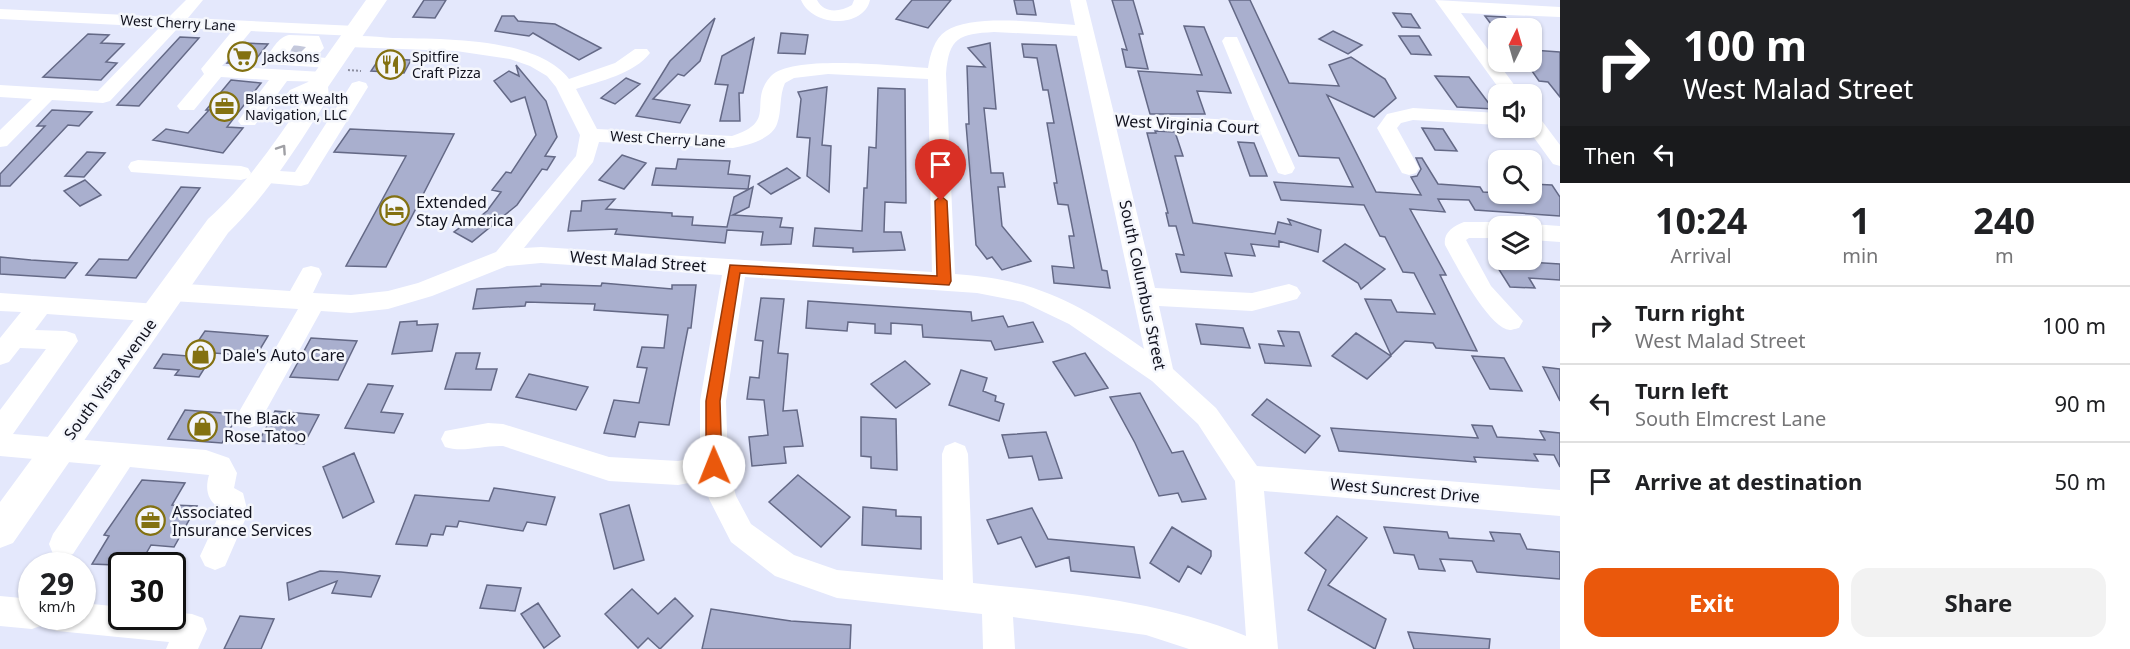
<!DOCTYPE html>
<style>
body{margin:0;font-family:"Noto Sans",sans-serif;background:#f2f2f2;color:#202124;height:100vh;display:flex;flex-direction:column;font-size:22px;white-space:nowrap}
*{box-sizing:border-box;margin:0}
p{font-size:20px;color:#757577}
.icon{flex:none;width:33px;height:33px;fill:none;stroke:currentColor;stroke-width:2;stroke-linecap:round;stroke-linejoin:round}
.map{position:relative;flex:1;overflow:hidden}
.details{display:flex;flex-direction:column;background:#fff;width:570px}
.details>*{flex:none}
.banner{background:#202124;color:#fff;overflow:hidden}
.needle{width:39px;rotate:5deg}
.fabs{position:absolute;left:1488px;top:18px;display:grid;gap:12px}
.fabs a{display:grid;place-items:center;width:54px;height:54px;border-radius:12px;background:#fff;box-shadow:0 2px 4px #0004;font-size:30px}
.speed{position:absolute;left:18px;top:552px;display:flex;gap:12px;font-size:30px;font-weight:700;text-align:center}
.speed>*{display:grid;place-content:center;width:78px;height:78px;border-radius:50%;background:#fff;box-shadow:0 2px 4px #0004;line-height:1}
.speed small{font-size:15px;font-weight:400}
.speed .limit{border:3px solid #111;border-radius:9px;background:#fff;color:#111}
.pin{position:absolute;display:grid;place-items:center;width:51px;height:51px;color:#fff;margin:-62px -26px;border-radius:50% 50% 50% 0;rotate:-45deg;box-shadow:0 0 6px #0007}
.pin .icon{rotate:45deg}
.me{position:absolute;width:66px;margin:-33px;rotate:359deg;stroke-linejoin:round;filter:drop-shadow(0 0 4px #0008)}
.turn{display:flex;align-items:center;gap:21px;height:126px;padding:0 24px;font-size:27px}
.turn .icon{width:78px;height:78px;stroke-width:2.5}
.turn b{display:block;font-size:42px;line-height:51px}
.then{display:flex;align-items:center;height:57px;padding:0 24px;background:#0003;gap:12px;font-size:22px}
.eta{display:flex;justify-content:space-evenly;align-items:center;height:102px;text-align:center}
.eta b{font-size:36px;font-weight:700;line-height:42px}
.button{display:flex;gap:12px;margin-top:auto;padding:12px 24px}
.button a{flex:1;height:69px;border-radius:18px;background:#ea580c;color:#fff;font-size:24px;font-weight:700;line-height:69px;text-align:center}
.button a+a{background:#f2f2f2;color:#202124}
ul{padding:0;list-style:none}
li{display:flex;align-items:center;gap:18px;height:78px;padding:0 24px;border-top:2px solid #e0e0e0}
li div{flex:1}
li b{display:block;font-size:22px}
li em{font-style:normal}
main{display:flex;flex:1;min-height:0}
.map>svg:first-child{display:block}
.building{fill:#a9afce;stroke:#646986;stroke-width:1.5}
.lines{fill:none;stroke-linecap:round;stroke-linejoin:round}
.minor-tunnel{stroke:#c4c8db;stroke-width:19;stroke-dasharray:19 9;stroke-linecap:butt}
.path{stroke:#8c8e9f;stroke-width:2;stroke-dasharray:2 2;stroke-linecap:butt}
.minor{fill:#fff;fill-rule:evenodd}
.major{fill:#fff;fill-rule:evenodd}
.oneway{stroke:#a0a0a5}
.route{fill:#ea580c;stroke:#983908;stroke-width:1.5}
.labels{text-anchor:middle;stroke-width:5;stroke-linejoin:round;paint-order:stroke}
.far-street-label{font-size:14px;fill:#11121e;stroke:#f4f6fc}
.far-poi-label{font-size:14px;fill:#11121e;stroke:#f4f6fc;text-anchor:start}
.street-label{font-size:16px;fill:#11121e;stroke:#f4f6fc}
.poi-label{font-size:16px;fill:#11121e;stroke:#f4f6fc;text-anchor:start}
</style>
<main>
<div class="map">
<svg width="1560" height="649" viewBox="0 0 1560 649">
<rect width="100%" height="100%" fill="#e4e8fc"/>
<path class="building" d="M424,0H446L435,18L413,17Z
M912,0H951L928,28L896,19Z
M1014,0H1033L1036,15L1017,14Z
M1112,0H1133L1143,34H1139L1148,69L1126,67L1122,49L1127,50Z
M1229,0H1250L1289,83L1339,86L1329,65L1351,57L1385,79L1396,98L1374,117L1327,95L1376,192L1421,195L1411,177L1417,176L1421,169L1416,158H1422L1438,184L1480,187L1483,192L1539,195L1532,184L1552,185L1560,197V216L1475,210L1469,200L1438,199L1445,212L1410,209L1446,275H1440L1477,351L1436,348L1433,343L1405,341L1391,355L1365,299L1391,300L1397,312L1435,314L1414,273L1403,272L1385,237L1380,236L1364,205L1281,200L1274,182L1353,187L1339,158L1299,156Z
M1393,13L1411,14L1420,28L1402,27Z
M502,16H514L518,21L555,24L601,48L579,60L533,33L529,36L495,31Z
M1485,16L1505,17L1514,28H1494Z
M715,18L700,61L684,76L678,74L653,99L690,105L680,123L636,116L670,61Z
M1184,26L1204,27L1231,93L1197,91L1205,114H1150L1138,71L1202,75Z
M1333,31L1362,45L1348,54L1319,39Z
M781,33L808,35L805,54L778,53Z
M88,34L109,35L101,43L124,44L106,62L117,63L101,80L43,77Z
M1399,36H1419L1431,55L1411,54Z
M180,37L199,38L139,106L117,105Z
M754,38L743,93H739L740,121H720L728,85L715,84L722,56Z
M244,43L268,44L252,64L227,63Z
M990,43L996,109L984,108L991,173H1003L1005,187H998L1002,226L1031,261L1002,270L992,257L987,259L976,245L966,124H969L967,66L985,67L968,48Z
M1022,44L1056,45L1102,270L1107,271L1110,288L1054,283L1052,266L1074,268L1069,236H1074L1068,205L1058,204L1054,183H1057L1047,123H1054L1048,90H1043L1037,58L1024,57Z
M1532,50L1560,52V97L1548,82L1539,81L1532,71Z
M379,59L411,60L404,73L371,71Z
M516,65L546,101L557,137L545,156L555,157L547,170L542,169L517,205L472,242L454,232L469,221L472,223L487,211L501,192L492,190L506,172L511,173L536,135L525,97L511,102L494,81L509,71L519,76Z
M1435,76L1469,77L1493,109L1457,107Z
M626,78L640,84L615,104L601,98Z
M231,80L261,83L227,127L243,128L223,153L153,140L166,129L188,133L209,110H206Z
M827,87L822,145L831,146L829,192L807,176L810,138L797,137L801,99L798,92Z
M878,88L905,89L906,203L885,202L884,232H901L905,250L853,252V248L813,246L815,228L862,231L864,188H867L869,147L876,148Z
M52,110L92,112L79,126L68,125L10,186H0V174L45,126H37Z
M1422,128L1443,129L1457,151L1435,150Z
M350,129L454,134L386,267L346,266L406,156L334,152Z
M1155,131L1175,132L1183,156H1175L1193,223L1275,234L1278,222L1291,225L1288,219L1321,230L1318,252L1279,241V247L1251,244L1255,256L1225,253L1232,276L1181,272L1176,254L1184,255L1176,226H1169L1166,213H1168L1147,133H1156Z
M1238,142L1254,143L1267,176H1250Z
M87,152L105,153L84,177L65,176Z
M622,155L646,163L624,189L599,180Z
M678,159L730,161L728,174L750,176L748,189L652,185L656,168L676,169Z
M787,168L800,178L771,194L758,184Z
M85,180L101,195L80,206L64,191Z
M181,187L200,188L136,278L86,275L99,259L128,260Z
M753,187L749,207L733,215L782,218L780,227L793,228L791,244L761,245L763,232L727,230L725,243L615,234L617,229L568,231L571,211H581L582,201L615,199L606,209L672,213V216L693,217L692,225L727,227L734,197Z
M1345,244L1385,269L1361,289L1358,283L1323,261Z
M0,257L31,260L77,263L65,278L0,274Z
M1493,260L1560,264V280L1529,278L1535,288L1510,287Z
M602,283L672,289V285H696L691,328H688L669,425L639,422L635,437L604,433L614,400L639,403L647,368L637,367L642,347L664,348L668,315L594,310L595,304L526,302L525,306L473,309L477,289L541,286V284L601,286Z
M761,298L784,299L778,353L788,354L783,411L797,410L803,446L784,447L786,463L752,466L749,437L768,435L764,400L747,399L750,377L759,378L763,341L755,340Z
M808,301L971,312L972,321L1003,316L1008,327L1033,322L1043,342L995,350L991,341L923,337L922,325L891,323V334L875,333V324L848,322L847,331L806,328Z
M417,321V325L438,324L432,351L392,354L400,322Z
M1196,324L1243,328L1250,348L1201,344Z
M205,331L268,336L256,356L214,353L199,377L175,375L179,370L154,368L163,354L188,356Z
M1278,331L1299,332L1311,366L1265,363L1259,344L1284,346Z
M1356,333L1391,356L1367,379L1332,356Z
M311,338L357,341L338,380L290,377Z
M456,353H480L476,369H497L491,390L445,389Z
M1085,353L1108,388L1075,396L1053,362Z
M1472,356L1504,358L1522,391L1490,389Z
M905,361L930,384L896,408L871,384Z
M1543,367L1560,369V401Z
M961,370L987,378L983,391L996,396L995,401L1004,404L999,421L949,405Z
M529,374L588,387L576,410L516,397Z
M368,384L393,386L381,412L403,414L394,433L345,428Z
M1140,393L1172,453L1183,451L1206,499L1182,502L1178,493L1159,496L1135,443L1110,397Z
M1267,399L1320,436L1305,453L1252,415Z
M185,410L235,414V420L222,443L168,439Z
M275,411L319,415L304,444L259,441Z
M861,417L896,419L897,470L871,468V457L861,456Z
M1472,425L1492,426L1497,437L1545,440L1540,431L1560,433V467L1554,455L1534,454L1538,461L1474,457L1476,462L1339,451L1331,428L1478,438Z
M1046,432L1062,478L1039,480L1032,456L1009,458L1002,435Z
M354,453L374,502L343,518L323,467Z
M798,475L850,517L821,547L769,502Z
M142,480L185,483L172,505L197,506L174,547L151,545L139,566L92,564L109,536L104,535Z
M494,488L555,497L546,525L527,522L523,531L459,521L457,527L446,526L443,535L431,534L427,546L396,544L415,495L489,501Z
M629,505L644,560L614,569L600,514Z
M863,507L896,510V516L921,517V549L862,545Z
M1032,508L1048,539L1134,547L1140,578L1071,571L1069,557L1036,567L1021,537L998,544L987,520Z
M1337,516L1367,538L1328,585L1386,619L1375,649L1308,610L1326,570L1305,553Z
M1172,527L1211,551V556L1201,574L1188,566L1179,582L1150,563Z
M1384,527L1447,532L1449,538L1494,541L1490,532L1520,534L1527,549L1560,552V579L1477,572L1472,561L1440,559L1445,571L1419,569L1414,555L1394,553Z
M320,571L341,572L380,576L371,597L332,593L337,581L289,600L287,583Z
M487,585L521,588L515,611L480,608Z
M632,589L658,614L675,598L693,616L660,649L648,638L638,648L605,614Z
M538,603L560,636L544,648L521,614Z
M711,609L791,621L851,625L850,649H702Z
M240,616L274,619L261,649H224Z
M1408,632L1490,639L1489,649H1414Z"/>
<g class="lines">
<path class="minor-tunnel" d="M300,45L301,52"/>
<path class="path" d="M348,70L361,71"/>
<path class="minor" d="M186,0H203L188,18L356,26L362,27L365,31L362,35L356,36L251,31L222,66L323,72L330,74L332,78L330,82L287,81L255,125H241L238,121L269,80L221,77L194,110H180L177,106L204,74L201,69L233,30L178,28L110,101L103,103L52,100L7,146L0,147V130L32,99L0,97V85L98,91L160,27L0,19V9L169,17Z
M801,0H817C824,14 840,12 852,5L854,0H870C864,28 813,28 801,0Z
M1070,0H1086L1114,114L1255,121L1222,41L1225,37H1237L1295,168L1292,173L1285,175L1278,173L1261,134L1116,127L1155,288L1252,293L1289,284L1297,287L1301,293L1297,299L1252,311L1159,306L1173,369L1216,408L1257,466L1560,490V516L1264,491L1278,649H1189L1146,635L1013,617L1015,649H983L982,614L837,598L775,576L731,542L709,499L704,480L678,485L609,481L503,446C484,445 463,453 445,447L441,439L445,431L488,423L503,424L609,457L678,461L700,457V401L722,275L541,263L507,266L432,296L388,309L351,313L321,311L258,425L249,428L240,425L236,417L298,309L172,301L164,298L160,292L164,286L172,283L290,291L303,268L311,266L319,268L322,274L313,293L351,295L388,291L418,283L496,252L576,156L580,135L556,87L547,76L530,66L510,59L456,51L348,47L342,46L339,42L342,38C358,34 377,37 393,38C442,39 537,37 569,79L615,63L635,49H647L650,53C634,74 600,81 576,89L597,129L732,136C779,121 747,102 771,76C792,54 897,66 928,68C930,55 934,39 946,31C972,13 1043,23 1075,25ZM994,32L1077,36L1144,349C1080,304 1035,279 955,274L946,74C949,37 959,34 994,32ZM828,74L928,79L932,272L541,247L524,248L593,162L599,142L733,148C747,145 771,140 777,124C782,111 779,96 785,83L794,78ZM745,277L977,293L1023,302L1069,324L1152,381L1198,424L1235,481L1246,636C1159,600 1065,593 973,583L968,454L965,446L955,442L945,446L942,454L943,580L837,570L794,555L751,524L736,496L728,466L726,401Z
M1435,0L1560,7V17L1461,13L1521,94H1503Z
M289,35L319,36L324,48L316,57L336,59L339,63L336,67L330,68L268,64L265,60C271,51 278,37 289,35ZM294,45L306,47L297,56H287Z
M359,81L366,83L368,87L308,184L301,186L257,182L254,177L257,172L264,170L295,172L352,83Z
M1413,108L1498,113V125L1413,120L1401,123L1397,128L1419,168L1416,173L1409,175L1402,173L1377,128L1387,114Z
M1532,115L1539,117L1560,145V166L1553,164L1527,128H1532Z
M138,160L241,166L248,168L251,173L248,178L241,180L131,172L128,167L131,162Z
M1464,222H1498L1507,226H1498V238H1469L1466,240L1491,286L1523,321L1519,328C1518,328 1512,330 1510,330C1489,329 1455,263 1445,245C1443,233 1453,226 1464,222Z
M1532,224L1560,226V242L1532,240V226H1524Z
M0,293L158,304L166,307L170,313L166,319L158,322L47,314L35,330L66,331L75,334L78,341L13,434L206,450L229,458L237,473L234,488L243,493L248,513L225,566L215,570L205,566L200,556L220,513V509C207,500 205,489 209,475L130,467L73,554L63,558L53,554L49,544L53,534L101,465L0,456V410L46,349L20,348L9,362L0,365V338L21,312L0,311Z
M0,596L32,599V616H82V603L122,607V616H172V612L192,614L203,618L207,629L198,649H166L169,642L57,631L46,627L44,622L43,625L32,629L0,626Z"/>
<path class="major" d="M366,0H387L328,87L329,97C298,145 269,193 228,233L13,543L0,548V502L208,219C246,185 274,144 303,101L290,100L286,95L290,90L308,82Z"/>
</g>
<defs><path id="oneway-chevron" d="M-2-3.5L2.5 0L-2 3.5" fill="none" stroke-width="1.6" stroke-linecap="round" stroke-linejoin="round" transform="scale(1.5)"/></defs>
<use class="oneway" href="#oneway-chevron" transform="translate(282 149) rotate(-56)"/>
<path class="route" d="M941,196L947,201L951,281L949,285L740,273L720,401L722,466L719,471L714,473L709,471L706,466V401L730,265L937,276L935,201Z"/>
<defs>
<symbol id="supermarket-ring" viewBox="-11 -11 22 22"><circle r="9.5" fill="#f4f6fc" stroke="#837111" stroke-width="1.5"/><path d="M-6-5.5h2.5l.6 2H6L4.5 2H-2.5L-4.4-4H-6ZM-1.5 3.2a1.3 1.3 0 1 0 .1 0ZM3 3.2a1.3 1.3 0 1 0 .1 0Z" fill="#837111"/></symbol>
<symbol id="restaurant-ring" viewBox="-11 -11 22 22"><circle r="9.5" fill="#f4f6fc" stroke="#837111" stroke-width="1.5"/><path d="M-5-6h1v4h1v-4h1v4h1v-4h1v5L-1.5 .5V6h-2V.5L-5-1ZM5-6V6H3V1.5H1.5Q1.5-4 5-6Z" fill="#837111"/></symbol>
<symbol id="office-ring" viewBox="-11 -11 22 22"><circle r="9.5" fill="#f4f6fc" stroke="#837111" stroke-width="1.5"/><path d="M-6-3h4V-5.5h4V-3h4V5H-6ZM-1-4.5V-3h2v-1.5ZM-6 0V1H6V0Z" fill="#837111"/></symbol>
<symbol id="hotel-ring" viewBox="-11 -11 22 22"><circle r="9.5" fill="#f4f6fc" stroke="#837111" stroke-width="1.5"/><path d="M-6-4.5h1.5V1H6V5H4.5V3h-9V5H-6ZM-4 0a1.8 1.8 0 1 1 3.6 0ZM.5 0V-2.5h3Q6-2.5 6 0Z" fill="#837111"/></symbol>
<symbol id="shop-ring" viewBox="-11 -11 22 22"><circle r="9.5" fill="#f4f6fc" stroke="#837111" stroke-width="1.5"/><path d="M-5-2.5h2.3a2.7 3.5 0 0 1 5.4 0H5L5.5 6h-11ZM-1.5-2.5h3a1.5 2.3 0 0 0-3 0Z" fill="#837111"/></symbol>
</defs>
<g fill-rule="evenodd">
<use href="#supermarket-ring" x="226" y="40" width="33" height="33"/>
<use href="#restaurant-ring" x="374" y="48" width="33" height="33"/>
<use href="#office-ring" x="208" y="90" width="33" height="33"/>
<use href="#hotel-ring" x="378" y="194" width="33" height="33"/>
<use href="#shop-ring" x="184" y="338" width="33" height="33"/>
<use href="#shop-ring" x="186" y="410" width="33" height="33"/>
<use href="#office-ring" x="134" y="504" width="33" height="33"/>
</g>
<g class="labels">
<g class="far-street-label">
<text transform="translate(178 23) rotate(3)" y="5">West Cherry Lane</text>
<text transform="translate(668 139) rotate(3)" y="5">West Cherry Lane</text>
</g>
<g class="far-poi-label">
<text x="263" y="62">Jacksons</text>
<text x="412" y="62">Spitfire<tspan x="412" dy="16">Craft Pizza</tspan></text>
<text x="245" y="104">Blansett Wealth<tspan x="245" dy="16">Navigation, LLC</tspan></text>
</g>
<g class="street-label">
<text transform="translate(1187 124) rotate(3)" y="6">West Virginia Court</text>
<text transform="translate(638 261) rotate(4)" y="6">West Malad Street</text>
<text transform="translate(1143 285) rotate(78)" y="6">South Columbus Street</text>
<text transform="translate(110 379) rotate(-54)" y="6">South Vista Avenue</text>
<text transform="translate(1405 490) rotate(5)" y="6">West Suncrest Drive</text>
</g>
<g class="poi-label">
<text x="416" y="208">Extended<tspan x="416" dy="18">Stay America</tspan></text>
<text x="222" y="361">Dale's Auto Care</text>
<text x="224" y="424">The Black<tspan x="224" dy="18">Rose Tatoo</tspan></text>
<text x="172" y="518">Associated<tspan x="172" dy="18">Insurance Services</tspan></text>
</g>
</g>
</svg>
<div class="fabs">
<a><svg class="needle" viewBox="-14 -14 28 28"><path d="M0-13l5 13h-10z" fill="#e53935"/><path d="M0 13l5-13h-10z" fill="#757577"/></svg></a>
<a><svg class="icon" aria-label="sound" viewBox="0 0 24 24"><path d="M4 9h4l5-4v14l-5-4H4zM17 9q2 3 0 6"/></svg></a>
<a><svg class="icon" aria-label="search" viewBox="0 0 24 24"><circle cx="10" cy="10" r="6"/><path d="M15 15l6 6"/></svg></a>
<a><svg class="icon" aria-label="layers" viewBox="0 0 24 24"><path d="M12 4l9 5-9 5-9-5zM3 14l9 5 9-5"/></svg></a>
</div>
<div class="speed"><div>29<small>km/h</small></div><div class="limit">30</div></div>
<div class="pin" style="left:941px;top:201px;background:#d93025"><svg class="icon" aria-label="arrive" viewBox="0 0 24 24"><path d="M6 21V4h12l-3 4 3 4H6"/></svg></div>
<svg class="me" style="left:714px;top:466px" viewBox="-20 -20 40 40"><circle r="19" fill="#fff"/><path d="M0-13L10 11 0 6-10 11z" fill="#ea580c"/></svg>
</div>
<section class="details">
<div class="banner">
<div class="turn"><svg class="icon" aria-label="right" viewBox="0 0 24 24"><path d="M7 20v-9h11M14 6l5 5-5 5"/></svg><div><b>100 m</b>West Malad Street</div></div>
<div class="then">Then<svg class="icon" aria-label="left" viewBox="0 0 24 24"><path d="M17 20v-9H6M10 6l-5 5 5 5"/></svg></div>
</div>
<div class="eta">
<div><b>10:24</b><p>Arrival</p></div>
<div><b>1</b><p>min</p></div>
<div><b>240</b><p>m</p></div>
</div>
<ul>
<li><svg class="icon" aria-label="right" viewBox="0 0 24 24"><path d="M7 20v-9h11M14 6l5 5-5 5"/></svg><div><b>Turn right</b><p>West Malad Street</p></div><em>100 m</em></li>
<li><svg class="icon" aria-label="left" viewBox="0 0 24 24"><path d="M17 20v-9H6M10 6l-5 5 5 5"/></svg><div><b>Turn left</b><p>South Elmcrest Lane</p></div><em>90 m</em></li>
<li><svg class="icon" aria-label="arrive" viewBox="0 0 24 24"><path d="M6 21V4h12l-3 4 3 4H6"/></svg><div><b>Arrive at destination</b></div><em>50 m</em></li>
</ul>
<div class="button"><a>Exit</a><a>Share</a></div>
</section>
</main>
